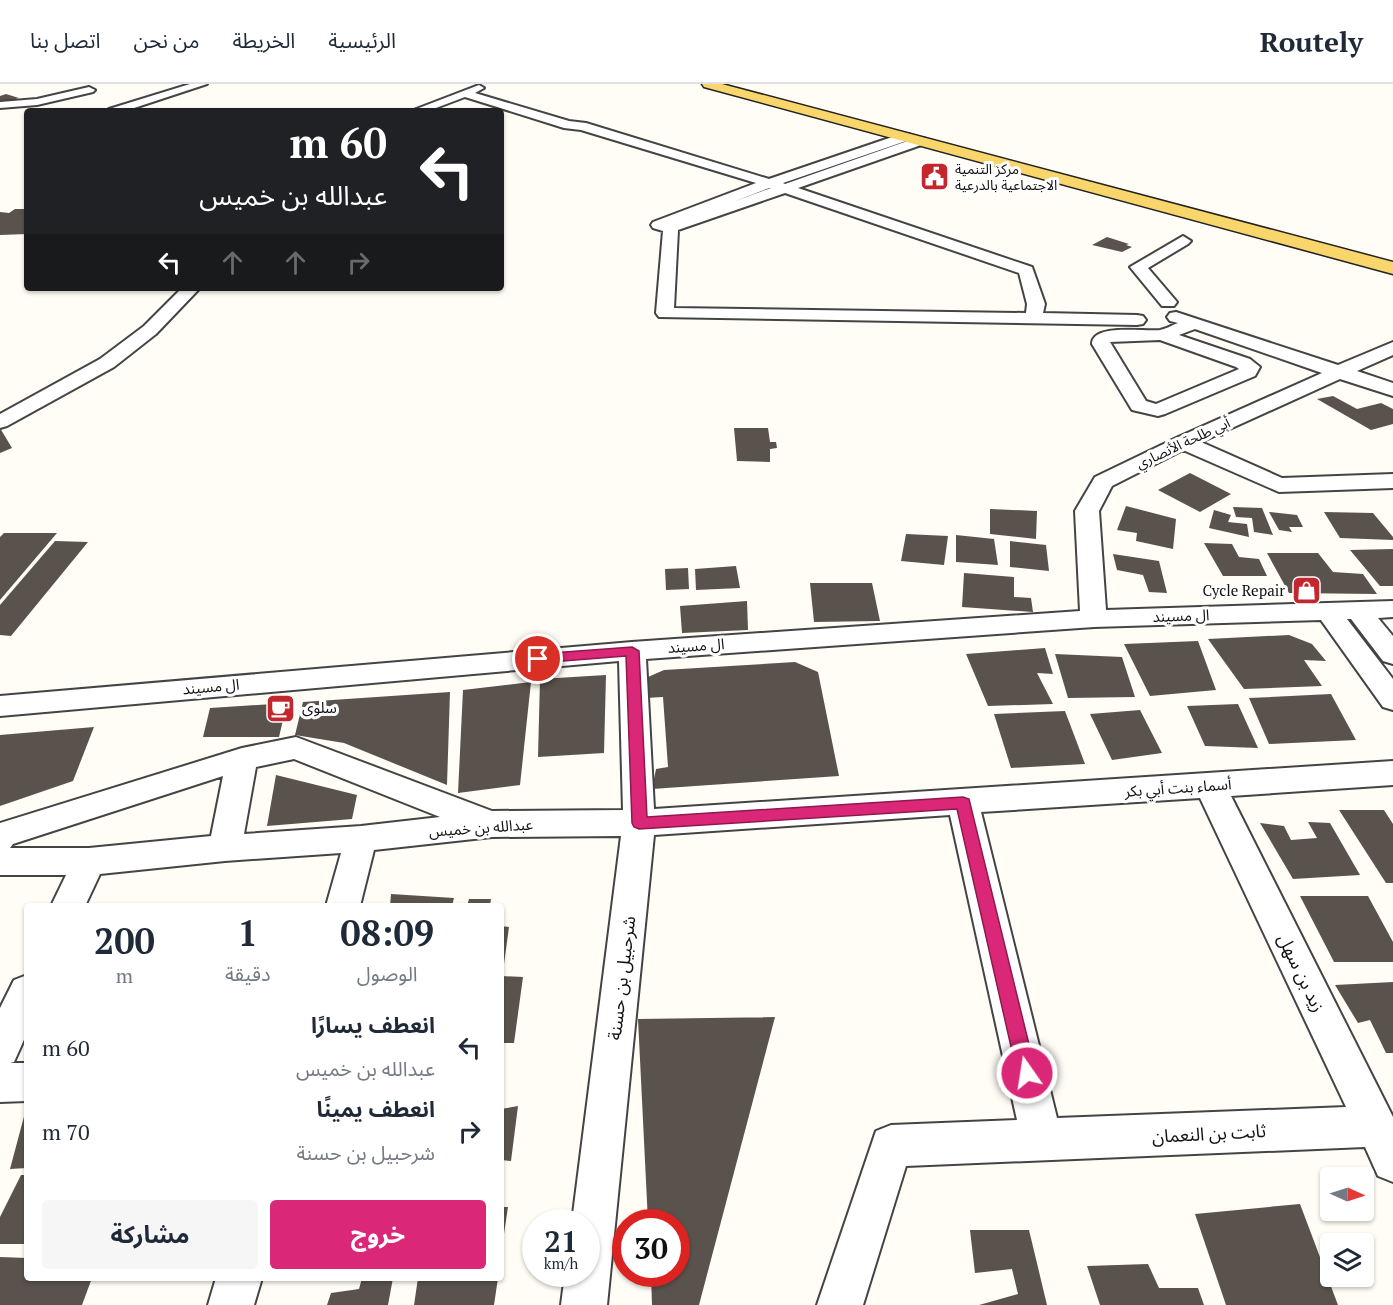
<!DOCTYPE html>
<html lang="ar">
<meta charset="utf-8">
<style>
body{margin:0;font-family:"PT Serif","Noto Sans Arabic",serif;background:#f6f6f7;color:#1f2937;direction:rtl;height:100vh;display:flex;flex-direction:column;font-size:22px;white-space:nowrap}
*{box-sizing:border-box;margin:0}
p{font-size:20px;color:#747a83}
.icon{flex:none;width:33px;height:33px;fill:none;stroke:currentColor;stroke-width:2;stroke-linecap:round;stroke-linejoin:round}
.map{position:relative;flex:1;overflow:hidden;direction:ltr}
.drawer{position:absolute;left:24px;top:819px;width:480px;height:378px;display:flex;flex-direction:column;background:#fff;border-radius:6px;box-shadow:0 2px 4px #0004;direction:rtl}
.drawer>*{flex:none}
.guide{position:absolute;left:24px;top:24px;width:480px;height:183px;border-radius:6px;box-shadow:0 2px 4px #0004;direction:rtl;background:#202124;color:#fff;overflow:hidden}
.needle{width:39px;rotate:93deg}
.fabs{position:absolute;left:1320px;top:1083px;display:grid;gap:12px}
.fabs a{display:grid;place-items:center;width:54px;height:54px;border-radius:6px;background:#fff;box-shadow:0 2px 4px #0004;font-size:30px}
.speed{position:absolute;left:522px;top:1125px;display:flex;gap:12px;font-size:30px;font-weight:700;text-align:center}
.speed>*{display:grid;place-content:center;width:78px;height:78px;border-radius:50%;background:#fff;box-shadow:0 2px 4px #0004;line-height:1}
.speed small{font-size:15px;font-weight:400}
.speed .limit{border:9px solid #d22;background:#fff;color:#111}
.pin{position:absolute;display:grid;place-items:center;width:51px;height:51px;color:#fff;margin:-26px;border:3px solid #fff;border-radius:50%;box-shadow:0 2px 6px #0007}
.me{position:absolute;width:66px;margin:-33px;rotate:347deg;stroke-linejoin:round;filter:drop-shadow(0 0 4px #0008)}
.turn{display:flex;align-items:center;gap:21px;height:126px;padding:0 18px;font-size:27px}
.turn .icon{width:78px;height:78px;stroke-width:2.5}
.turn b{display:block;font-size:42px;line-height:51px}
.lanes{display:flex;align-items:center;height:57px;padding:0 18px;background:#0003;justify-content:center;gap:30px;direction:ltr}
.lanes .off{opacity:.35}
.eta{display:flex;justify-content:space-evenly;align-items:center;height:102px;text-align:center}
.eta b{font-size:36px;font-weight:700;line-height:42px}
.button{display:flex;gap:12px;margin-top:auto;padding:12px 18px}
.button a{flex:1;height:69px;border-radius:6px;background:#db2777;color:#fff;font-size:24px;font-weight:700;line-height:69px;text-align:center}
.button a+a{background:#f6f6f7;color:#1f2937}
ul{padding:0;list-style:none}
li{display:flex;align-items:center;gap:18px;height:84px;padding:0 18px}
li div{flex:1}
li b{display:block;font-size:22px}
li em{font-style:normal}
header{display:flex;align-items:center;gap:36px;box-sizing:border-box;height:84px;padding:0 30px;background:#fff;border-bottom:2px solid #e0e1e3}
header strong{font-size:28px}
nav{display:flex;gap:33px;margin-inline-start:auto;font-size:21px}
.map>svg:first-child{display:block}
.building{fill:#5a524d}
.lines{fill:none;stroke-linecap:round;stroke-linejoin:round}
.minor-casing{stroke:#444;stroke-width:4}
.major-casing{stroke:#222;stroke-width:3}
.minor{fill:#fff;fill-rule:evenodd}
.major{fill:#f9d66b;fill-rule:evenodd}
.route{fill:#db2777;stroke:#8e194d;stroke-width:1.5}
.labels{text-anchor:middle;stroke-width:6;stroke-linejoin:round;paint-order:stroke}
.far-poi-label{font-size:14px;fill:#111;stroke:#fff;text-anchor:start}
.far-street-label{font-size:14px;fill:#111;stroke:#fff}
.poi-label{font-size:15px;fill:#111;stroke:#fff;text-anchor:end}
.street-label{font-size:15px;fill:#111;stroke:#fff}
.near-street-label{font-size:18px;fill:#111;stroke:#fff}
</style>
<header>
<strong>Routely</strong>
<nav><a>الرئيسية</a><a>الخريطة</a><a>من نحن</a><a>اتصل بنا</a></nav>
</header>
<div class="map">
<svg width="1393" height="1221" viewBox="0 0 1393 1221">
<rect width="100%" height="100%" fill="#fffdf5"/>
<path class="building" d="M6,10L19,14L0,19V12Z
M15,125H27V150L0,151V128L9,129Z
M1107,153L1129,160L1126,161L1132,163L1122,168L1092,161Z
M1333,312L1357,325L1381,319L1393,325V340L1371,346L1317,315Z
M0,344L12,364L0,369Z
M734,344H768L770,358H776L777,364L770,365V378L737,377Z
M1190,389L1231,410L1200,428L1158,406Z
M1126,422L1176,435L1173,465L1136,457L1137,449L1117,446Z
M1233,423L1262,424L1273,451L1254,448L1252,434L1236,433Z
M990,425L1037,427L1036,455L990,450Z
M1214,426L1231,431L1228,438L1247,440L1249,453L1209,444Z
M1269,428L1297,431L1303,443H1289L1292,448L1279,446Z
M1324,428L1373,429L1393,453V456L1340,454Z
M4,449H57L0,516V453Z
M906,450L948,452L944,481L901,477Z
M956,451L994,455L998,481L956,478Z
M55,457L88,458L11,552L0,551V521Z
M1010,457L1046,461L1049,487L1010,483Z
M1204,459L1232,460L1239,473L1259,475L1267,492H1223Z
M1393,465V502H1380L1350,466Z
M1267,469H1318L1333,488L1363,490L1377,510L1289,509Z
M1113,470L1159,477L1167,509L1149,508L1143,491L1117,486Z
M736,482L740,504L696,506L695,485Z
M688,484L689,505L666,506L665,485Z
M964,489L1014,493V513L1031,514L1033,528L962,523Z
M810,499H872L880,537L814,538Z
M747,517L748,546L682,549L680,522Z
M1289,551L1312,560L1326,577L1304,576L1322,602L1244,605L1208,555Z
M1198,557L1216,606L1150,612L1124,560Z
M1045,564L1053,590L1037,589L1053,620L988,622L966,570Z
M1055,570L1122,573L1135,613L1068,614Z
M795,578L818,588L839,692L652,705L656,685L668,683L663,613L645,614L648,593L664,586Z
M606,591L604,669L538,673L540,595Z
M531,598L520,701L458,709L463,606Z
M450,608L447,701L344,659L295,651L303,618Z
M1331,610L1356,656L1269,660L1249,614Z
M287,619L279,653H203L210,624Z
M1238,620L1258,664L1205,662L1187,622Z
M1140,626L1162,669L1112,676L1090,630Z
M1065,627L1085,680L1011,684L994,630Z
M94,643L73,697L0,722V651Z
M276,691L357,711L352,735L267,742Z
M1339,726H1384L1393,740V799H1386Z
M1308,738L1330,739L1360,791L1293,795L1260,739L1284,742L1291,756L1317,754Z
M391,810L454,814L452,822H390Z
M1300,812H1368L1393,858V878H1334Z
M469,815H491L490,822H467Z
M501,842L509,843L504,880H501Z
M501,892L523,893L514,959H501Z
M1393,898V969H1386L1370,936L1358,939L1335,901Z
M775,933L699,1221H652L651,1190H676V1138H648L638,935Z
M518,1022L511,1077L501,1076V1025Z
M26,1025L27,1084L10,1085Z
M21,1091H27V1160H0V1133Z
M1300,1120L1338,1221H1226L1195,1130Z
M501,1123H508L502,1163H501Z
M970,1146H1029L1047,1221H979L1018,1210L1012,1185L975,1189Z
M0,1173L27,1174V1194H92L82,1221H0Z
M1148,1180L1159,1204H1198L1204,1221H1100L1087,1182Z
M362,1194H393L388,1221H327L331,1209L359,1205Z
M418,1194H498L494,1221H414Z"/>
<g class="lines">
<defs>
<path id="minor" d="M190,0H207L125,27H107L109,25Z
M479,1L484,4L475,9L569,37L586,39L769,95L901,50H909L911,53L909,56L783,99L785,100L916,54H924L926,57L924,60L798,104L1032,183L1045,220L1043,229L1137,231L1143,232L1146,236L1143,240L1137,241L659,233L656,229L663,147L653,144L651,141L653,138L756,99L581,46L564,44L465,13L428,27H411ZM769,104H771L733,118ZM785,109L1019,189L1027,220L1026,229L674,224L678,146Z
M89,3L95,6L93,8L37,21L0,24V18L37,15Z
M1183,152L1191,157L1188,160L1148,184L1177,218L1174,222H1162L1130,183Z
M182,204H200L156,250L114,283L7,342L0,344V330L100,275L144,242Z
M1176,228L1338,281L1393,258V271L1357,287L1393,299V312L1340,295L1201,358L1282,394L1393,390V404L1279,408L1183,366L1112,402L1099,427L1106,526L1393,517V533L1378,534L1393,552V580L1383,577L1351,535H1347L1393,595V626L1383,623L1321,536L1094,543L646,575L654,725L1393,677V701L1231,712L1393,1033V1098L1378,1092L1365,1063L906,1082L863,1221H817L876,1047L891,1041L1017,1036L950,731L654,751L607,1221H561L565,1190H586V1138H572L621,752L492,753L374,766L360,822H326L341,769L225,777L100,790L85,822H51L66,791H0V739L242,664L296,653L492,727L623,726L619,577L0,632V612L632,558L1080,527L1075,427L1095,393L1176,354L1322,289L1195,245L1179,251L1250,275L1260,283L1255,292L1165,330L1158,332L1132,326L1092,260C1092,239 1145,248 1160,246C1166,245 1172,241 1178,239L1170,237L1167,233L1170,229ZM1160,256L1236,283L1239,285L1156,320L1146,317L1110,258ZM294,675L440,733L361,742L244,750L256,683ZM223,692L211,752L89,764H10L13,760ZM1200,714L1346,1023L1057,1034L981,728Z
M27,891V949L14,978L10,979H27V1017L0,1018V924L14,896Z
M216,1194H262L254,1221H208Z"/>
<path id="major" d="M702,0H722L1393,178V190L704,3Z"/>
</defs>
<use href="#minor" class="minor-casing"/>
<use href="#major" class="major-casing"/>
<use href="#minor" class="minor"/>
<use href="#major" class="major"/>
</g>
<path class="route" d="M632,563L639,567L647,733L963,713L969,715L1036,989L1033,996L1027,998L1020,996L1017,989L957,725L639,745L634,743L632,739L626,572L538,579L532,575L538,570Z"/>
<defs>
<symbol id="civic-square" viewBox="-11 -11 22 22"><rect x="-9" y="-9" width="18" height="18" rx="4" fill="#c4262e" stroke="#fff"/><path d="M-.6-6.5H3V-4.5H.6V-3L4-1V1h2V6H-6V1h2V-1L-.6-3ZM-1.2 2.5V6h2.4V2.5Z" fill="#fff"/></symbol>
<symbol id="shop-square" viewBox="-11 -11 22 22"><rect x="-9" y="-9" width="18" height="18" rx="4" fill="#c4262e" stroke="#fff"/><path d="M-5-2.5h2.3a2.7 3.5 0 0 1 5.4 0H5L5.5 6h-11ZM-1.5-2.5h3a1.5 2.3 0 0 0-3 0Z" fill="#fff"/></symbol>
<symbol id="cafe-square" viewBox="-11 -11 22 22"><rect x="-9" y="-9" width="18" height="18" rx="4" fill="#c4262e" stroke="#fff"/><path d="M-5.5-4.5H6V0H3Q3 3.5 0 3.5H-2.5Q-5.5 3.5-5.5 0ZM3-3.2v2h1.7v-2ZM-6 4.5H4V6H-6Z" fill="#fff"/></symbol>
</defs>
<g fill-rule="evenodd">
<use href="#civic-square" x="918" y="76" width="33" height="33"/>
<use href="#shop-square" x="1290" y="490" width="33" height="33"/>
<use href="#cafe-square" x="264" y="608" width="33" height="33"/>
</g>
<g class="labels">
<g class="far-poi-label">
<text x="955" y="90">مركز التنمية<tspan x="955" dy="16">الاجتماعية بالدرعية</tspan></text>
</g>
<g class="far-street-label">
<text transform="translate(1183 359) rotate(-25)" y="5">أبي طلحة الأنصاري</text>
</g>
<g class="poi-label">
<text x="1285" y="512">Cycle Repair</text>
<text x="302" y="629" text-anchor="start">سلوى</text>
</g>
<g class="street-label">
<text transform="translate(1181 532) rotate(-2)" y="5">ال مسيند</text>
<text transform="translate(696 562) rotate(-4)" y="5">ال مسيند</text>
<text transform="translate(211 603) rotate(-5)" y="5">ال مسيند</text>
<text transform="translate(1178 704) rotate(-4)" y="5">أسماء بنت أبي بكر</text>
<text transform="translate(481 744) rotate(-4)" y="5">عبدالله بن خميس</text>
</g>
<g class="near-street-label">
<text transform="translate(1301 889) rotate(64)" y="6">زيد بن سهل</text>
<text transform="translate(622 894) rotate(-83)" y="6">شرحبيل بن حسنة</text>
<text transform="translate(1209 1050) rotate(-3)" y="6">ثابت بن النعمان</text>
</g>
</g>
</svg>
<div class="fabs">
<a><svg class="needle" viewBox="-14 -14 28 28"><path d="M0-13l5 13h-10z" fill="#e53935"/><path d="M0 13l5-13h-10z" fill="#747a83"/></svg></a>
<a><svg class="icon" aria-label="layers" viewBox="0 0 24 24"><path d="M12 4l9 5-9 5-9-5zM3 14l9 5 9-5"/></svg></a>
</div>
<div class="speed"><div>21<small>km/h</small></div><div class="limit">30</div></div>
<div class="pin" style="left:538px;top:575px;background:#d93025"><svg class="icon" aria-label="arrive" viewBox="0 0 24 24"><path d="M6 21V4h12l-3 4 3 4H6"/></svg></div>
<svg class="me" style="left:1027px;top:989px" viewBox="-20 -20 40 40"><circle r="17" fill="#db2777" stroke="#fff" stroke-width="3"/><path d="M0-11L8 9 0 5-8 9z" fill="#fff"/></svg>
<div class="guide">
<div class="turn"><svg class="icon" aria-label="left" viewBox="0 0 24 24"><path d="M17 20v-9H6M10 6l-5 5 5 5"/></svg><div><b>60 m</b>عبدالله بن خميس</div></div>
<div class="lanes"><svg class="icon" aria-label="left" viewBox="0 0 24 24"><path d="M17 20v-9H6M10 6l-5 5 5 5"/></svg><svg class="icon off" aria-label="ahead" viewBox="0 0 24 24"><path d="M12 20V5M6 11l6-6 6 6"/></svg><svg class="icon off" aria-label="ahead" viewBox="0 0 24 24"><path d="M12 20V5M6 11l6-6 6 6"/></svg><svg class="icon off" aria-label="right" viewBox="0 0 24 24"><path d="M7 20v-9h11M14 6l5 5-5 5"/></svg></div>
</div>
<section class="drawer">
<div class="eta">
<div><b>08:09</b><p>الوصول</p></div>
<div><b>1</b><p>دقيقة</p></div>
<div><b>200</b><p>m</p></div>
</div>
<ul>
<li><svg class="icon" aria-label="left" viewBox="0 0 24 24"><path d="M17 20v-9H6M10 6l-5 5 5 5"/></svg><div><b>انعطف يسارًا</b><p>عبدالله بن خميس</p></div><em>60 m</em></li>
<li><svg class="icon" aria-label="right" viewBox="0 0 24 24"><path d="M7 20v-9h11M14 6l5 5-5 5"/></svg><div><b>انعطف يمينًا</b><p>شرحبيل بن حسنة</p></div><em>70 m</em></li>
</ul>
<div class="button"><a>خروج</a><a>مشاركة</a></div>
</section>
</div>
